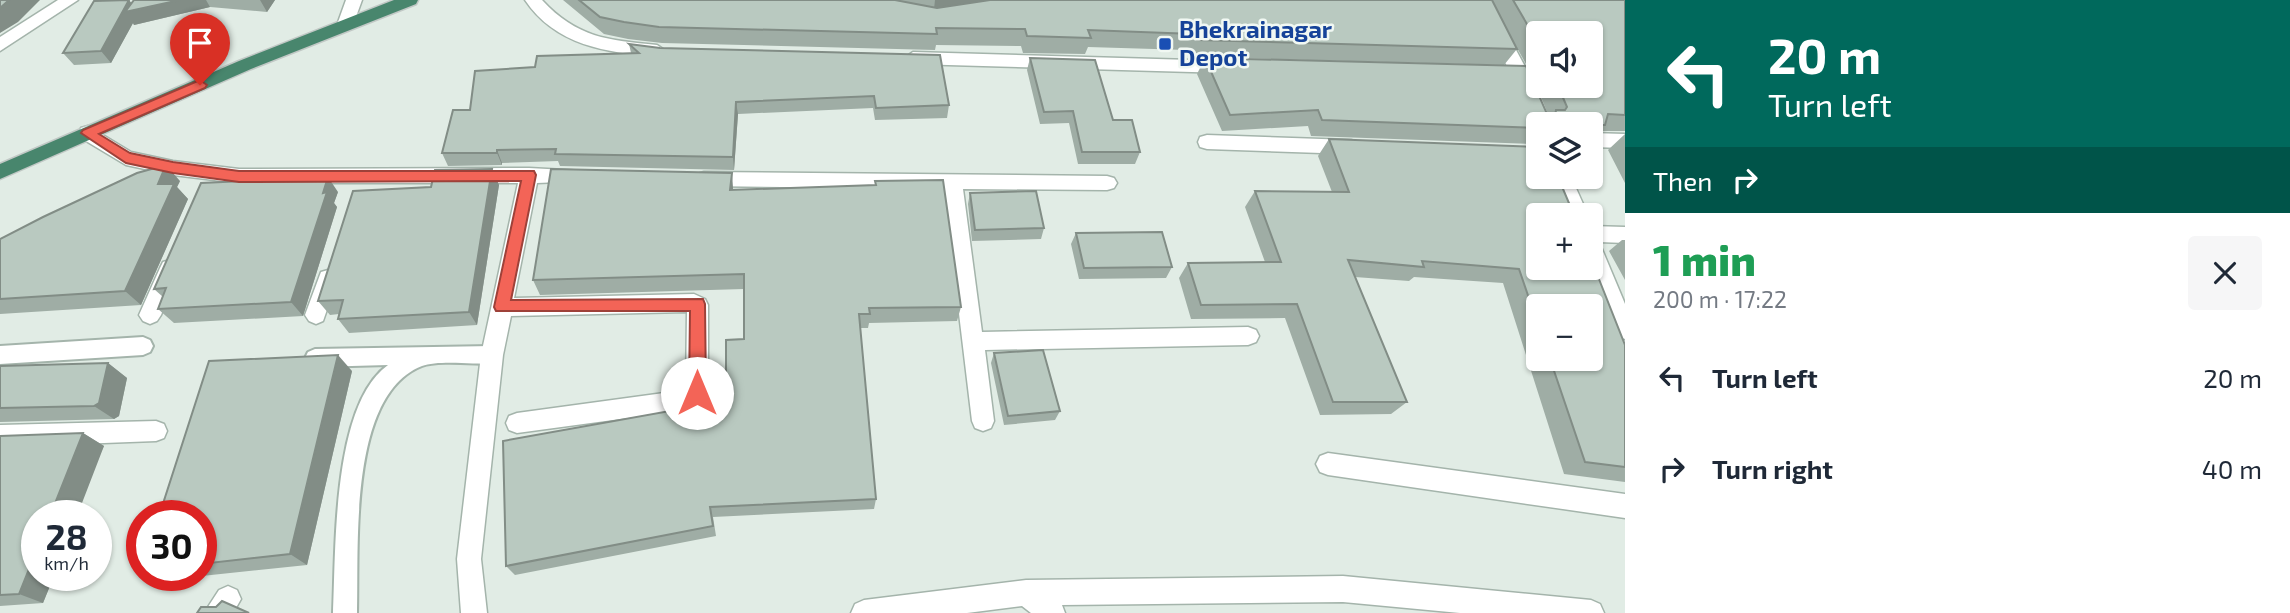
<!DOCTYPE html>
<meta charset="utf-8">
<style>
body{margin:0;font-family:"Exo 2",sans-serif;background:#f6f6f7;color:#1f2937;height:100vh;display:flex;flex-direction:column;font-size:26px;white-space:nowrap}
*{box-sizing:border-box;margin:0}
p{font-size:23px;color:#747a83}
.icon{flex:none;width:38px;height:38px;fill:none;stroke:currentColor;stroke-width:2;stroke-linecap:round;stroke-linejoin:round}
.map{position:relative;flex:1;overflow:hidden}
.side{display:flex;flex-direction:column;background:#fff;width:665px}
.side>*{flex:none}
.top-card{background:#00695c;color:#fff;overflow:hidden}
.tools{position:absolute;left:1526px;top:21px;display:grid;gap:14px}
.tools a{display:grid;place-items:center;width:77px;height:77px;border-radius:7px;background:#fff;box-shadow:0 2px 5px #0004;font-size:35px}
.speed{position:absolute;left:21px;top:500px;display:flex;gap:14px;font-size:35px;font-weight:700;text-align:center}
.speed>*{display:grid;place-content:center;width:91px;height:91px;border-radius:50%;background:#fff;box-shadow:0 2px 5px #0004;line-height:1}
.speed small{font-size:18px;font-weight:400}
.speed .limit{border:10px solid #d22;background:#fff;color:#111}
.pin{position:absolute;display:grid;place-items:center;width:60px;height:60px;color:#fff;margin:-72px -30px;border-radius:50% 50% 50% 0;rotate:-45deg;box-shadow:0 0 7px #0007}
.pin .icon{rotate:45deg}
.me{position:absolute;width:77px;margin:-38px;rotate:0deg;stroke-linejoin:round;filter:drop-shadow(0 0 5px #0008)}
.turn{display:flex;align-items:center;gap:24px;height:147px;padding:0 28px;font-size:32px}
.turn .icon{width:91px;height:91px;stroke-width:2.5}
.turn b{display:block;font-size:49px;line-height:60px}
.then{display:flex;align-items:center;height:66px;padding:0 28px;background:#0003;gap:14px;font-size:26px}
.round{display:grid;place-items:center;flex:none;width:74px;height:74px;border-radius:7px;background:#f6f6f7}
.overview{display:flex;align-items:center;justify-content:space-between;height:119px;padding:0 28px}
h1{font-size:42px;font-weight:800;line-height:52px;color:#1e9e55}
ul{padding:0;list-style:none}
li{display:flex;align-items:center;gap:21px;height:91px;padding:0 28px}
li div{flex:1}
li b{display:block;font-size:26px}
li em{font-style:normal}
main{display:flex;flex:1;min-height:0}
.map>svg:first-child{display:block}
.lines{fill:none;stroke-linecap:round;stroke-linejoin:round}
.service-casing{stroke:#a4b4ab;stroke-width:4}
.minor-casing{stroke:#a4b4ab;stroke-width:3}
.tertiary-casing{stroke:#a4b4ab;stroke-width:3}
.trunk-casing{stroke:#c1c8c5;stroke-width:3}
.service{fill:#fff;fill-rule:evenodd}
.minor{fill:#fff;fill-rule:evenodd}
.tertiary{fill:#fff;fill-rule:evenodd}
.trunk{fill:#48866d;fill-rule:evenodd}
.wall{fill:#9fada5;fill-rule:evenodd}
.shaded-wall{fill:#828d86}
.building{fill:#b9c9c0;stroke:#828d86;stroke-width:2}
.route{fill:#f36457;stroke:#9e4139;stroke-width:2}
.transit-dot{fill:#1a4fb4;stroke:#f1f8f3;stroke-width:2.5}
.labels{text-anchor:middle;stroke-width:5;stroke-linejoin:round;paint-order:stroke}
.transit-label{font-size:24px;font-weight:bold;fill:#164399;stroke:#f1f8f3;text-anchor:start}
</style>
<main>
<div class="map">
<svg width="1625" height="613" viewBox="0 0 1625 613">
<rect width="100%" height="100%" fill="#e1ece5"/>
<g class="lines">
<defs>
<path id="service" d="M143,337L150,340L153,346L150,352L143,355L0,364V346Z
M492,346L499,349L502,355L499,361L492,364C474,364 437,360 422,366C348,395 359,546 357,613H333C336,549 332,405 388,365L315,367L308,364L305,358L308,352L315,349Z"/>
<path id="minor" d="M346,0H362L353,25L345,31L337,25Z
M525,0H542C577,38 608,40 657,45L666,51L657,57C606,52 556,46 525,0Z
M1473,0H1489L1529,74L1549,124H1538V130L1534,129L1511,74Z
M913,52L1227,61L1236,67L1227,73L913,64L904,58Z
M88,126L131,152L173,161L239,169L529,168L584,171L587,176L584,181L537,183L514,298L694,294L705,299L708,305V393L702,406L694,409L517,433L509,430L506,423L509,416L517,413L686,390L687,312L511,316L503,355L481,559L487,613H461L457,559L481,355L518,183H239L173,175L126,165L81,138L79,133L81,128Z
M1591,133L1625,134V148L1591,147Z
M1207,135L1351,140L1358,142L1360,147L1358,152L1351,154L1207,149L1200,147L1198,142L1200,137Z
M704,172L1107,176L1114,178L1117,183L1114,188L1107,190L963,189L982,332L1248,327L1256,330L1259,336L1256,342L1248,345L985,350L994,421L991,428L983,431L975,428L972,421L944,189L704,186L697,184L694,179L697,174Z
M1553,177H1571L1588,215H1568Z
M1591,226L1625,227V243L1599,242L1625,304V339L1617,336L1589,268Z
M170,260L177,262L180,268L161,315L157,321L150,324L143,321L139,315L160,268L163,262Z
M328,270L335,272L338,278L323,321L316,324L309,321L305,315L321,272Z
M156,421L164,424L167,431L164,438L156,441L0,447V425Z
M1328,453L1625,494V518L1328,475L1320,472L1316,464L1320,456Z
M1343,576L1591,600L1600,604L1604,613H1460L1343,602L1062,605L1065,613H1031L1022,606L967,613H851L855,604L864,600L1026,580Z
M228,586L237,590L241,599L233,613H204L219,590Z"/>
<path id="tertiary" d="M58,0H78L0,51V37Z"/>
<path id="trunk" d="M394,0H418L416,4L251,69L0,179V164L239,61Z"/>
</defs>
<use href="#service" class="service-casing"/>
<use href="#minor" class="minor-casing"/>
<use href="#tertiary" class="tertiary-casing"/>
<use href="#trunk" class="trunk-casing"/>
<use href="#service" class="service"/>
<use href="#minor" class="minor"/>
<use href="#tertiary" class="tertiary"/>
<use href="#trunk" class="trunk"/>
</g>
<path class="wall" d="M134,0H275L267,12L210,7L134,25L133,23L111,63L74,65L63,53L132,3Z
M563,0H1625V131H1599L1591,139V124H1538V140H1536L1532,144L1311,136L1308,126L1222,131L1197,74L1205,58L1548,114L1531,73L1512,39L1517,49L1504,65L1190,57L1187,50L1088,47L1085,54L1023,53L1021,46L936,45L935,50L662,43L628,39L604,34ZM1538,33L1591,86H1538Z
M629,44L949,105L947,118L875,120L873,108L738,114L734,170L560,166L558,161L502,163V165L448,166L442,153L470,110L535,67L631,53Z
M1030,58L1113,120L1140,152L1135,164H1078L1069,123L1040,124L1027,70Z
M1625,134V183L1608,150Z
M1329,139L1538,147L1625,345V482L1564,474L1503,283L1414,277L1409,281L1355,277L1407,402L1391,414L1320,415L1285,318L1191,319L1179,278L1188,263L1265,262L1245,207L1255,191L1332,192L1318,156ZM1538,306L1591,359H1538Z
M492,169L499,185L477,325L349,333L338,319L339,314L330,315L318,301L431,187Z
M180,181L177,187L188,199L141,305L0,314V239Z
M733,190L961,307L957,321L869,323L868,328H860L876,499L874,509L713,517L716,536L515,575L506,566L726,401L744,339V289L540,295L533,280Z
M338,192L334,203L337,207L303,316L174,323L158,309L163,297L154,289Z
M970,193L1044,228L1041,239L972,241L968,204Z
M1076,233L1172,267L1166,278L1079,279L1071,244Z
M1622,240H1625V280L1609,251Z
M994,353L1060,411L1055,420L1004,425L991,363Z
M108,363L127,378L119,416L114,419L0,422V366Z
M352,371L307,565L164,580L154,576H201V516Z
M83,433L104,446L37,576H54L43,603L0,606V436Z"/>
<path class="shaded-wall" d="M9,0H40L18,22L0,33V8Z
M129,0L137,10L180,0H206L210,7L134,25L133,23L111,63L101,51Z
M260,0H275L267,12Z
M935,0H997L934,9Z
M736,102L738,114L734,170L733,157Z
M497,150L502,163V165L497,153Z
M166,165L180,181L177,187L188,199L141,305L125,291L158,184Z
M492,169L499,185L477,325L469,312Z
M732,173L733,188L732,206L730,190Z
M328,177L338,192L334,203L337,207L303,316L291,302Z
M338,355L352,371L307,565L290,554Z
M108,363L127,378L119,416L114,419L94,406Z
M83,433L104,446L77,516H50Z
M37,549V576H54L43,603L19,594Z"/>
<path class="building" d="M0,0H9L0,8Z
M129,0L101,51L63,53L94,1Z
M134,0H180L125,12Z
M579,0H895L937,8L990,0H1492L1517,49L1197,40L1194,34L1088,30L1091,38L1027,36L1025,29L936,28L937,34L659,27L624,22L600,17Z
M1513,0H1625V115L1608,114L1605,125L1538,124V128L1322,120L1318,110L1230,115L1205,58L1526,66L1547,114L1555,116L1556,110H1565L1567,107L1558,86H1591V33H1538V43Z
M629,44L660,48L940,55L949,105L876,108L874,96L736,102L733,157L555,154L556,149L497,150V153H442L453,110H470L475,71L535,67L537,56L639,53Z
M1030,58L1095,60L1113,120H1132L1140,152H1082L1073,111L1044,112Z
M1329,139L1538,147V177H1558L1574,215H1538V268H1591V259L1625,345V467L1585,462L1550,359H1591V306H1538V325L1519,269L1422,261L1424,267L1348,260L1407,402H1333L1297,304L1201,305L1188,263L1281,262L1255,191L1349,192Z
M166,165L158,184H174L125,291L0,299V239L43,217L137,173Z
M492,169L469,312L338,319L343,300L318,301L353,191L431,187L435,170Z
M551,169L732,173L730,190L876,185L875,181L943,180L961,307L869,308L870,314H859L876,499L710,507L713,526L506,566L503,441L726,401V340L744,339V274L533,280Z
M328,177L323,193L327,192L291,302L158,309L166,288L154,289L201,183Z
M1036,191L1044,228L975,230L970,193Z
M1162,232L1172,267L1084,268L1076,233Z
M1043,350L1060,411L1008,416L994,353Z
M338,355L290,554L201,564V516H159L209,361Z
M108,363L99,403L94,406L0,408V366Z
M83,433L50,516H37V549L19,594L0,595V436Z
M222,601L249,613H197L201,607H216Z"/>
<path class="route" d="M200,80L207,85L205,88L99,134L130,153L173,162L239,171H534L536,175L511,300L703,299L705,304L706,393L703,398L697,401L691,398L689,393L690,311H496L494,307L521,181L239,182L173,173L126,163L81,133L83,130Z"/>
<rect class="transit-dot" x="1158" y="37" width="14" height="14" rx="3.5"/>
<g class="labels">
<g class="transit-label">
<text x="1179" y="38">Bhekrainagar<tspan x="1179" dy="28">Depot</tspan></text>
</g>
</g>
</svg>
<div class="tools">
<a><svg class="icon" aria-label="sound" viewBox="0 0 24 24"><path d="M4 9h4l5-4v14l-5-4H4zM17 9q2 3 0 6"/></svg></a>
<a><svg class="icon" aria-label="layers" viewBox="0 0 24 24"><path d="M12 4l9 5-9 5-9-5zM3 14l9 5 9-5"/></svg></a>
<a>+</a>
<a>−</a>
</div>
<div class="speed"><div>28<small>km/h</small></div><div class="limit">30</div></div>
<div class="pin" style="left:200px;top:85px;background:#d93025"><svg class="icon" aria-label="arrive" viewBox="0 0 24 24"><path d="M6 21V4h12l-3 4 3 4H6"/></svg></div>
<svg class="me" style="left:697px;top:393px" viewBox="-20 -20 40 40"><circle r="19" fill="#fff"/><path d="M0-13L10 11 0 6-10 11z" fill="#f36457"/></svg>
</div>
<section class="side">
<div class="top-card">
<div class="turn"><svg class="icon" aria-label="left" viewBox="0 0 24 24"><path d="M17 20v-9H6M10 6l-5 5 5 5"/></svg><div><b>20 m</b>Turn left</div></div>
<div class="then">Then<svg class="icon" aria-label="right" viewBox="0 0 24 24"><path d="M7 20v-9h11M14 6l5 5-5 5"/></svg></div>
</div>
<div class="overview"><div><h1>1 min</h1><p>200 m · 17:22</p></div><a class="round"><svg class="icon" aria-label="close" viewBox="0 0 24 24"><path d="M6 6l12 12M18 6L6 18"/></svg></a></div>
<ul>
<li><svg class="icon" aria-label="left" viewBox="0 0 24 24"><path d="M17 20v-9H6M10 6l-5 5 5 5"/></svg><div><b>Turn left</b></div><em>20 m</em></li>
<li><svg class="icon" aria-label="right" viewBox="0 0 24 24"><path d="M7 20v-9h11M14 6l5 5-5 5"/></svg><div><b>Turn right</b></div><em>40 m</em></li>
</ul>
</section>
</main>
